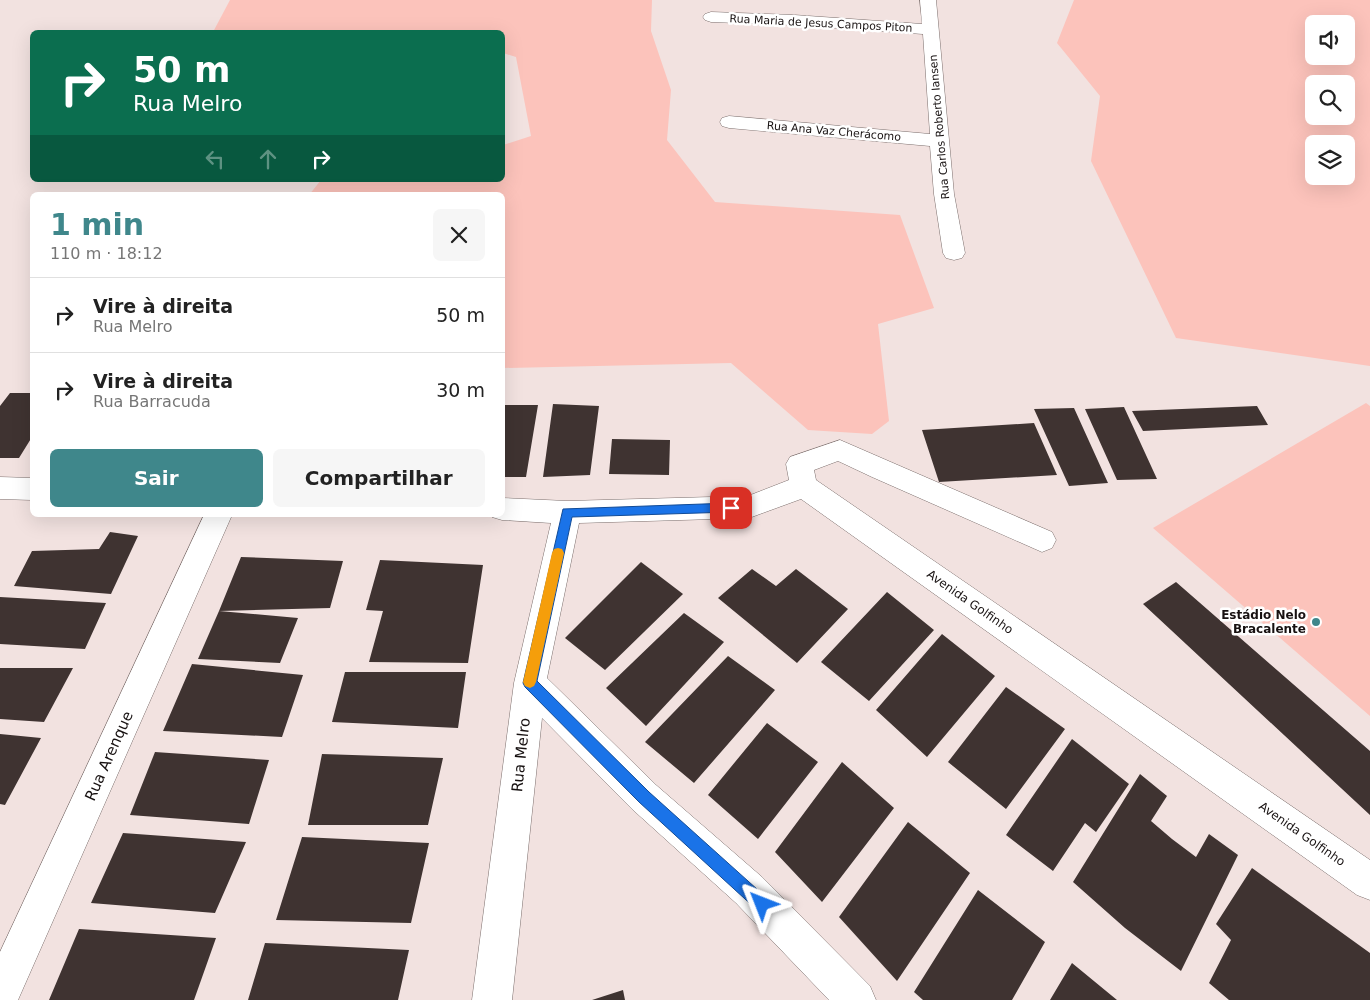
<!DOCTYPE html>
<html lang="pt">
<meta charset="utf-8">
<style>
body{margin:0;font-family:"DejaVu Sans",sans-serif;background:#f6f6f6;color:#222;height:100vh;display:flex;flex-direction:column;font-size:19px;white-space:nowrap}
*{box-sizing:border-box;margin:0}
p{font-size:16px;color:#767676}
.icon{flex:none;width:28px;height:28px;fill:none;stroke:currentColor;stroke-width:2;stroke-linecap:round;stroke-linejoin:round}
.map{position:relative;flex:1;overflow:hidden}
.side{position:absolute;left:30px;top:192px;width:475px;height:325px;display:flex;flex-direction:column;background:#fff;border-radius:8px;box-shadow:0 5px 20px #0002}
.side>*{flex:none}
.hud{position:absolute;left:30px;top:30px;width:475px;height:152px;border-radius:8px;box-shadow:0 5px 20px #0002;background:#0b6e4f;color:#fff;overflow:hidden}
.controls{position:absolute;left:1305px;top:15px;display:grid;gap:10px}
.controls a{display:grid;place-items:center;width:50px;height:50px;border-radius:8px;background:#fff;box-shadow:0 5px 20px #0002;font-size:25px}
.pin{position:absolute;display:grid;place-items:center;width:42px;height:42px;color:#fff;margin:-21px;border-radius:10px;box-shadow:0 2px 8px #0006}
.me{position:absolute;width:55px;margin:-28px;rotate:315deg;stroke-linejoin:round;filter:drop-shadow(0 0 4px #0008)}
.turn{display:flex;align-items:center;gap:18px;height:105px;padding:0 20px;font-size:22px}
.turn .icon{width:65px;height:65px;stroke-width:2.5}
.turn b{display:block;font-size:35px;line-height:42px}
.lanes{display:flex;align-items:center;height:48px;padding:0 20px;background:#0003;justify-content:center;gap:25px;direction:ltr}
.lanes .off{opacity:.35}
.round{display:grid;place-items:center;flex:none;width:52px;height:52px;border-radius:8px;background:#f6f6f6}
.summary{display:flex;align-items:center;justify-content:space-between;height:85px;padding:0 20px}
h1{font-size:30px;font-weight:700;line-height:38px;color:#3f878b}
.cta{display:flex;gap:10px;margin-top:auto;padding:10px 20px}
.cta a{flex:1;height:58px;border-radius:8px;background:#3f878b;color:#fff;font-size:20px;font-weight:700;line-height:58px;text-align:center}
.cta a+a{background:#f6f6f6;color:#222}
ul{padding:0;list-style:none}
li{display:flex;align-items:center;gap:15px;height:75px;padding:0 20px;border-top:1px solid #e0e0e0}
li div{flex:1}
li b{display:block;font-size:19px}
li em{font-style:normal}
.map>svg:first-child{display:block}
.green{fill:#fcc3bb;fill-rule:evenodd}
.building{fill:#3f3331}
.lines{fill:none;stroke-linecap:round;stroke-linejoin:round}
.street-casing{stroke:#7c6f6d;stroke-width:1}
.street{fill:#fff;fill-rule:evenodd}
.route{fill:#1a73e8;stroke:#114b97}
.slow{fill:#f59e0b}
.poi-dot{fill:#3f878b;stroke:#fff;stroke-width:2}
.labels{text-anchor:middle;stroke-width:5;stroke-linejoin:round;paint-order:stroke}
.far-street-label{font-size:11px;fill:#171111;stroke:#fff}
.street-label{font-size:12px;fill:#171111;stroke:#fff}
.poi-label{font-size:12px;font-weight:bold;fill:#171111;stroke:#fff;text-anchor:end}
.near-street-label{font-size:15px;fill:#171111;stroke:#fff}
</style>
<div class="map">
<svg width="1370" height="1000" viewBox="0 0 1370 1000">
<rect width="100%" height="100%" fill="#f2e2e0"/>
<path class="green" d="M230,0H652L651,31L671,90L667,140L715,202L900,215L934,308L878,324L889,421L872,434L808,430L731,363L503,368L502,195H309L321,180H502L503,145L531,136L516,57L503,53L502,32H213Z
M1074,0H1370V366L1176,338L1091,161L1100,96L1057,43ZM1314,24H1346V56H1314ZM1314,84H1346V116H1314ZM1314,144H1346V176H1314Z
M1366,403L1370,406V716L1153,528Z"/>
<path class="building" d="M10,393H32V437L19,458H0V406Z
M553,404L599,406L590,475L543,477Z
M502,405H538L526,477H502Z
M1257,406L1268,425L1143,431L1132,411Z
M1124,407L1157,479L1117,480L1085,409Z
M1074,408L1108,483L1069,486L1034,409Z
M1034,423L1057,475L939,482L922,430Z
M612,439L670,440L669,475L609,474Z
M110,532L138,536L111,594L14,586L32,551L99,549Z
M241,557L343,561L330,608L219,611Z
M380,560L483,565L468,663L369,662L383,611L366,610Z
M641,562L683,594L605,670L565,638Z
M752,569L776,586L796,569L848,609L797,663L718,598Z
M1176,582L1370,751V815L1143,604Z
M887,592L934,630L869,701L821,662Z
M0,597L106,603L85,649L0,644Z
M219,611L298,618L280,663L198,659Z
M684,613L724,642L646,726L606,688Z
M942,634L995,676L927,757L876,710Z
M728,656L775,690L694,783L645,742Z
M192,664L303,675L282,737L163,731Z
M0,668H73L44,722L0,719Z
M345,672H466L458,728L332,722Z
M1006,687L1065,729L1006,809L948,762Z
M767,723L818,762L758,839L708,795Z
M0,734L41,738L5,805L0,804Z
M1072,739L1129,784L1096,832L1085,823L1053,871L1006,835Z
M155,752L269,760L249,824L130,815Z
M322,754L443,758L428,825H308Z
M842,762L894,808L822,902L775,852Z
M1140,774L1167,796L1151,821L1172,839L1196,857L1209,834L1238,855L1181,971L1125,928L1073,882Z
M908,822L970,873L897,981L839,917Z
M123,833L246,842L215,913L91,903Z
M302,837L429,843L411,923L276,920Z
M1252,868L1370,953V1000H1229L1209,983L1231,940L1216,924Z
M978,890L1045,942L1012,1000H923L914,992Z
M79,929L216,938L194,1000H49Z
M265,943L409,950L398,1000H248Z
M1072,963L1117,1000H1050Z
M623,990L625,1000H592Z"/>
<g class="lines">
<defs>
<path id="street" d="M920,0H936L954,194L965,253L962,258L954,260L946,258L943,253L934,194L930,146L729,128L722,126L720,122L722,118L729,116L930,134L923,34L794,25L711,22L705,20L703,17L705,14L711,12L794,15L922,24Z
M840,440L1052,532L1056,540L1052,548L1042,552L872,477L838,461L814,470L816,480L1370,860V900L1357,895L801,499L749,518L579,523L547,678L656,785L762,877L870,986L876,1000H829L736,903L632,809L542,718L512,1000H472L514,683L551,523L502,520L492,517L491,515H502V498L567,501L748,496L789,480L786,464L790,457Z
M0,477L32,478V500L0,499Z
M204,515H232L18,1000H0V952Z"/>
</defs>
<use href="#street" class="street-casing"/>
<use href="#street" class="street"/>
</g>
<path class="route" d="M731,503L737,508L731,512L572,517L537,681L649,792L768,899L770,904L768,910L762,912L757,910L639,802L525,687L523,683L563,509Z"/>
<path class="slow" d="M558,548L562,549L564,553L536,682L534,686L530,688L525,686L523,682L552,553L554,549Z"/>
<circle class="poi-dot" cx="1316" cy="622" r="5"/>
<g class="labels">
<g class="far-street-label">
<text transform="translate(821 23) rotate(3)" y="4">Rua Maria de Jesus Campos Piton</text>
<text transform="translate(939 127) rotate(-95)" y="4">Rua Carlos Roberto Iansen</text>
<text transform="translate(834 131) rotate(5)" y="4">Rua Ana Vaz Cherácomo</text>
</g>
<g class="street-label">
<text transform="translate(970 602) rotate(35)" y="4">Avenida Golfinho</text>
<text transform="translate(1302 834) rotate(35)" y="4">Avenida Golfinho</text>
</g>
<g class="poi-label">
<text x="1306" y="619">Estádio Nelo<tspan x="1306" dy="14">Bracalente</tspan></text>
</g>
<g class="near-street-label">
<text transform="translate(521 755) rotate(-84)" y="5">Rua Melro</text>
<text transform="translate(109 756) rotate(-66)" y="5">Rua Arenque</text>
</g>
</g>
</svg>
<div class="controls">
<a><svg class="icon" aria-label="sound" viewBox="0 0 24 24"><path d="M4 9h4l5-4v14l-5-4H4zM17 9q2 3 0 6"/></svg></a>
<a><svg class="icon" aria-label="search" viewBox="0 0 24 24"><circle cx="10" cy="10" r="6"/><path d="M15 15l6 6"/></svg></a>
<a><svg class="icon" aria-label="layers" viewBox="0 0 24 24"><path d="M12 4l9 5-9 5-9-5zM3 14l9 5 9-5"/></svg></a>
</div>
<div class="pin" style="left:731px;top:508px;background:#d93025"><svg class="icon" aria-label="arrive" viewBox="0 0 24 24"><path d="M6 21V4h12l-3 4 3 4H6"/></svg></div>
<svg class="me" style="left:762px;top:904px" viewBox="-20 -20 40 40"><path d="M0-17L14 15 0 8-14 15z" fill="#1a73e8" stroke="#fff" stroke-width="4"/></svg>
<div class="hud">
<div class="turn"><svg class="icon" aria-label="right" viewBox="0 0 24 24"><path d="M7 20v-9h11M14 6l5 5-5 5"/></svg><div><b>50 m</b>Rua Melro</div></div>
<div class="lanes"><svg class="icon off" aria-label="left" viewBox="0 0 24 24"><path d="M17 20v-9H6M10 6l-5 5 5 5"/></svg><svg class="icon off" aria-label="ahead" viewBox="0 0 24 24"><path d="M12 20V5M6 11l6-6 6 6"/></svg><svg class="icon" aria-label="right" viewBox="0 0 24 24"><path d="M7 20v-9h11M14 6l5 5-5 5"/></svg></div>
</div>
<section class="side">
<div class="summary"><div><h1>1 min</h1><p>110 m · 18:12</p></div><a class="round"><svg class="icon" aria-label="close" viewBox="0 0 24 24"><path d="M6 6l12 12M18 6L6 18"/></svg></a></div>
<ul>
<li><svg class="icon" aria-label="right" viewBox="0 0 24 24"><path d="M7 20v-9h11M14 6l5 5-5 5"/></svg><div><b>Vire à direita</b><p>Rua Melro</p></div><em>50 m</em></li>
<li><svg class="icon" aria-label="right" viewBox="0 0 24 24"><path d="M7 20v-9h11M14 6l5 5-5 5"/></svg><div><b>Vire à direita</b><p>Rua Barracuda</p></div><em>30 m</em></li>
</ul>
<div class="cta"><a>Sair</a><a>Compartilhar</a></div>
</section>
</div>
